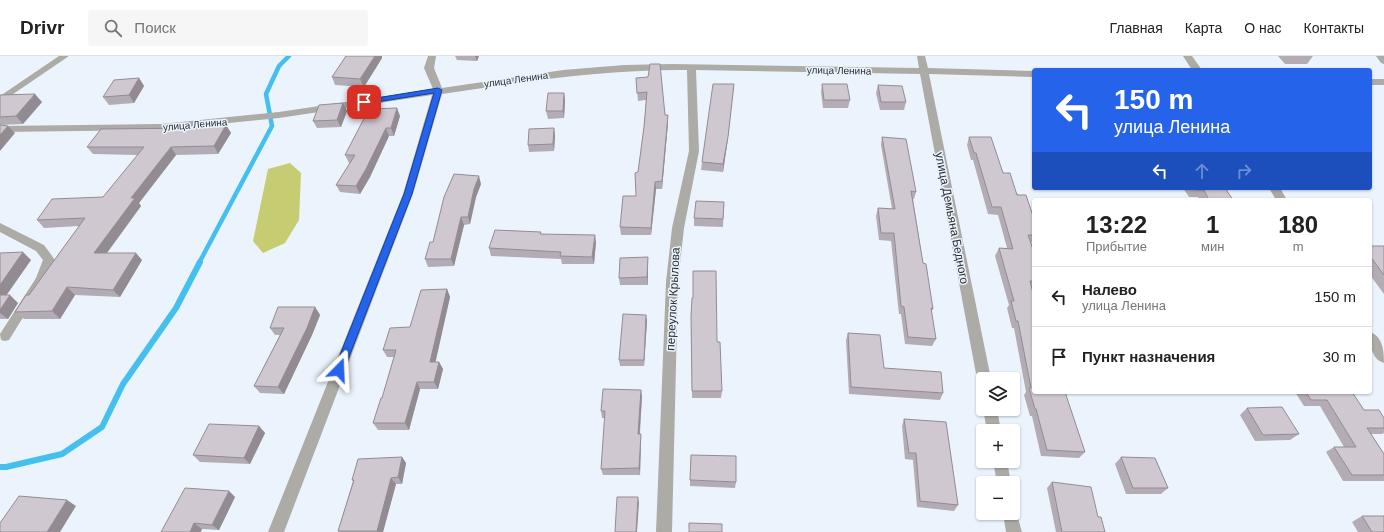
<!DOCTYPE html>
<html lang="ru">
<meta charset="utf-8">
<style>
body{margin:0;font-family:Arial,sans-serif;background:#f6f6f6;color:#222;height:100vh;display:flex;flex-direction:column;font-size:15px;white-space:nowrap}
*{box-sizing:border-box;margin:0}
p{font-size:13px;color:#767676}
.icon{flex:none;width:22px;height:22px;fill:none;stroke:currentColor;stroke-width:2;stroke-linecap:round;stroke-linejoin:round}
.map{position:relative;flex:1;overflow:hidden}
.drawer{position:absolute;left:1032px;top:142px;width:340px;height:196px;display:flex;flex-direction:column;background:#fff;border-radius:4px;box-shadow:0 1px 3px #0004}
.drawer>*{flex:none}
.guide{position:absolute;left:1032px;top:12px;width:340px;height:122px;border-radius:4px;box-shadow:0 1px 3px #0004;background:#2563eb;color:#fff;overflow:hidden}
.fabs{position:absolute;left:976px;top:316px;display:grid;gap:8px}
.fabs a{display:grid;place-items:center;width:44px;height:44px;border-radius:4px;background:#fff;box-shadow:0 1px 3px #0004;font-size:20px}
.pin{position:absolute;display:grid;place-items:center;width:34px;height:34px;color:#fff;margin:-17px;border-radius:8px;box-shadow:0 2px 6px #0006}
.me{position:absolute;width:44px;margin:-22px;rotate:21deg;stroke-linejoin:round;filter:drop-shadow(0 0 3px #0008)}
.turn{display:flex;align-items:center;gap:14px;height:84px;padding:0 16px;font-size:18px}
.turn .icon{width:52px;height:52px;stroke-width:2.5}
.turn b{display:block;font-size:28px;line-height:34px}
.lanes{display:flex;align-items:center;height:38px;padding:0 16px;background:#0003;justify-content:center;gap:20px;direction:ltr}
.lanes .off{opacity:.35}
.eta{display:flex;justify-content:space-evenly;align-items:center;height:68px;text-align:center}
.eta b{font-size:24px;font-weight:600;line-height:28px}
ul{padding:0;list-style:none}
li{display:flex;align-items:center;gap:12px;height:60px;padding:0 16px;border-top:1px solid #e0e0e0}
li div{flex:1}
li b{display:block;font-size:15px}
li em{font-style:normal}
header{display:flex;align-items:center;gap:24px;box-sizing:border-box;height:56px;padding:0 20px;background:#fff;border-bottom:1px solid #e0e0e0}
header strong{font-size:19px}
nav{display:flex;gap:22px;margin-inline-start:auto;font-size:14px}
.search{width:280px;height:36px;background:#f6f6f6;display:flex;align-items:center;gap:10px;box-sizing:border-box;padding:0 14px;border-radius:4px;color:#767676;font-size:15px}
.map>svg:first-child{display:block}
.green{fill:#c6cc71}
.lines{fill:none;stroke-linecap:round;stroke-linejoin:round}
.stream-far1{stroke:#45bef0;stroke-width:4.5}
.stream{stroke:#45bef0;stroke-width:6}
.minor{fill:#acaba6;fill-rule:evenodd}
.wall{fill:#b3acb4}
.shaded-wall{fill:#928c92}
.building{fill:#d0c8d1;stroke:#928c92}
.route{fill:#2563eb;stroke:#184099}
.labels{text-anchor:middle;stroke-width:3;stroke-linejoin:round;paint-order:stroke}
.far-street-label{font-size:10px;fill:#2b2e32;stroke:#ebf4fd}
.street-label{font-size:12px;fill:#2b2e32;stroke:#ebf4fd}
</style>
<header>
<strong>Drivr</strong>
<div class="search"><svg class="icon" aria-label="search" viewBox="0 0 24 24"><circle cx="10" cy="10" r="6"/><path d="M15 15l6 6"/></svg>Поиск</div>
<nav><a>Главная</a><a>Карта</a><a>О нас</a><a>Контакты</a></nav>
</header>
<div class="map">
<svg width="1384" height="476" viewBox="0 0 1384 476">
<rect width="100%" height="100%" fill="#ebf4fd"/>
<path class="green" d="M290,107L301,117L299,164L285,187L263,197L253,185L268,113Z"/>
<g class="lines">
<path class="stream-far1" d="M199,207L272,70L266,38L279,10L289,0"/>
<path class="stream" d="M0,411H6L62,398L102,371L123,328L176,252L200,206"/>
<path class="minor" d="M59,0H69L0,47V40Z
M428,0H436L434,12L442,32L563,14L624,9L672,8L919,12L917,0H925L928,12L1034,15V21L929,18L991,323H983V328L979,327L977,323L920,18L696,14L699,95L684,172L678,226L672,476H656L666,226L672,172L689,95L687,14C604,13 523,26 442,38L413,138L284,476H268L403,138L432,39L279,62L161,74L0,76V70L161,68L279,56L433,33L424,12Z
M1183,0H1192L1202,14H1192Z
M1376,0H1384V8L1381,7Z
M1370,23H1384V29H1370Z
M1269,132H1280L1287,144H1276Z
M0,167L44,189L55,204L45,226L9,284L5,285L1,284L0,278L36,222L43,204L36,195L0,176Z
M1370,276C1383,280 1384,296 1384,307C1371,303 1370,288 1370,276Z
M983,353H997L1001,375H987Z
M993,405H1007L1011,427H997Z
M1013,451L1015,452L1022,476H1006L1003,457H1013Z"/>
</g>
<path class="wall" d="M346,0H382V2L364,31L335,29L332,21Z
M455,0H479L477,5L457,4Z
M1278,0H1313L1307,8H1285Z
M139,22L144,30L134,47L109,49L103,41Z
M636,22L665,59L668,67L662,133H656L651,179H621L620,171L636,140L638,116L644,71L646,44L638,45Z
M734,28L727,89L723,116L701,114L702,106Z
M822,28L850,44L848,52H823L821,36Z
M878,29L906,46L904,54H880L876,37Z
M564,37L565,45L564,62L548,63L546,55Z
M0,39L42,46L23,68L0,69Z
M343,47L347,55L341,71L317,72L313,65Z
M400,60L394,80H389L370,121L360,138L340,136L336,129L350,107H349L345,99Z
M226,69L231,77L218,98L176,99L139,147L141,150L107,197L142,204L120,241L75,239L60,263H24L15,256L29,239L79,170L44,172L37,164L103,141L138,99L93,98L87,91L201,72Z
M554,72L555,80L554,95L529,96L528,89Z
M882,81L916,136L914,143H913L923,207L933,253L931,256L936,283L932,290L905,288L901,258H899L891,185L879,184L876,160L878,152L892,153L881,89Z
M969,81L1003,117L1033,160H1034V187L1031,186L1034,196V232H1032L1034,336L1085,396L1079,402L1041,400L1032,360H1030L1024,339L1026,336L1014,272H1012L1007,252L1009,249L995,200L999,192H1007L998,159L988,158L973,104H971L967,89Z
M481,128L476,141L470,168L464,169L454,210L428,211L425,203L433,186Z
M1183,132H1225L1233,144H1200L1198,141H1189Z
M724,146L723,171L694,170V162Z
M541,178L596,186L594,208H562L561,203L491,200L489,192Z
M1370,190H1384V238L1370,219Z
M0,197L31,204L6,239L18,247L8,263H0Z
M648,201V229H620L619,222Z
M447,233L450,241L435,306H439L443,313L438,333H420L409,374H378L373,367L382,342L394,301H387L383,294L410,271Z
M693,242L717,286L722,335L721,342H692L691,260Z
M315,251L320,259L312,279L284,338L260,337L254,330L280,279H275L270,272Z
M646,259L647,265L644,310H620L619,304Z
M848,277L884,312L943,337L940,344L849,338L846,284Z
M1295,336H1352L1364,354L1384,362V377L1382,378H1371L1384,398V425H1343L1326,396L1334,391H1344L1320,350H1304Z
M642,340L640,378L641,385L640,419H603L601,413L605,362H602L601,355Z
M1247,352L1299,378L1290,384L1255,385L1240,359Z
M904,363L958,449L954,455L917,451L913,404L905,403L902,370Z
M259,370L265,377L250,408L200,406L193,399Z
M402,401L406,407L402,428H396L383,476H339L338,475L353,425L352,424Z
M1121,401L1168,432L1161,438H1126L1115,408Z
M690,424L736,426L735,432L690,430Z
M1052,426L1098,461L1105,476H1056L1047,432Z
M229,435L235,441L219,474L202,473L161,476Z
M1362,460L1384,476H1358L1352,466Z"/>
<path class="shaded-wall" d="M375,0H382V2L364,31L360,23Z
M475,0H479L477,5Z
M139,22L144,30L134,47L129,39Z
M734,28L727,89L723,116V108Z
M564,37L565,45L564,62L563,55Z
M35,38L42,46L23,68L16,60Z
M343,47L347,55L341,71L337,64Z
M397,52L400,60L394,80L391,72Z
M668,59V67L662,133V125Z
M226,69L231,77L218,98L214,90Z
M8,70L15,77L0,95V79Z
M386,72L389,80L370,121L360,138L356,130Z
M554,72L555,80L554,95L553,88Z
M171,91L176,99L139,147L141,150L101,205L94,197L131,142Z
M479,120L481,128L476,141L470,168L468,161L474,133Z
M655,126L656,133L651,179V172Z
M461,161L464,169L454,210L451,203Z
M595,179L596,186L594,208L592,201Z
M23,196L31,204L1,247L0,246V229Z
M136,197L142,204L120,241L113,234Z
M648,201V229L647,221Z
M67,231L75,239L60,263L52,255Z
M447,233L450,241L434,313L430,306Z
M10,239L18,247L8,263L0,257V254Z
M315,251L320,259L312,279L284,338L278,331Z
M646,259L647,265L644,310V304Z
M439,306L443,313L438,333L434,326Z
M417,326L420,333L409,374L405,367Z
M641,334L642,340L639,385L638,378Z
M259,370L265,377L250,408L244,402Z
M641,378V385L640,419L639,412Z
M402,401L406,407L402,428L398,421Z
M391,422L396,428L383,476H377V475Z
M229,435L235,441L219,474L212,469Z
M638,441L639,447L637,476H636Z
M67,444L76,450L60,476H47Z
M194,467L202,473L201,476H190Z"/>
<path class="building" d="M346,0H375L360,23L332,21Z
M650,8H660L665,59H668L662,125L655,126L651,172L620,171L623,140H636L635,117L638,116L644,71L647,36L637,37L636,22L648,21Z
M139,22L129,39L103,41L114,24Z
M713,28H734L728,81L723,108L702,106Z
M822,28H847L850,44H824Z
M878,29L902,30L906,46H881Z
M548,37H564L563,55H546Z
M35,38L16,60L0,61V39Z
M343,47L337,64L313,65L319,49Z
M397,52L391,72H386L366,113L356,130L336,129L355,99H345L369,53Z
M0,69L8,70L0,79Z
M203,69H226L214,90L171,91L131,142H135L94,197H136L113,234L67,231L52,255L15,256L26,239H29L85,162L37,164L52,143L103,141L144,91H87L101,73L201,72Z
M554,72L553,88L528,89L529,73Z
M882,81L906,83L916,136L911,135L923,207L926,208L933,253L931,252L936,283L908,281L904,251L901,250L894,177H881L878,152L895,153Z
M969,81H991L1003,117H1010L1017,139H1026L1033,160H1034V179H1028L1034,196V225H1030L1034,241V336H1065L1085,396L1047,394L1036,353H1035L1029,332H1031L1018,265H1016L1011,245H1014L999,192L1013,193L1001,151H992L976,97H974Z
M454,118L479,120L474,133L468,161H461L451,203H425L430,186H433L444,141Z
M1194,132H1225L1233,144H1209L1204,134H1195Z
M696,145L724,146L723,163L694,162Z
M495,174L541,176L540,178L595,179L592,201L560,200L561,196L489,192Z
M1370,190H1384V219L1370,200Z
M23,196L0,229V197Z
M648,201L647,221L619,222L620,202Z
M693,215H716L717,286H720L722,335H692L691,260L692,242H693Z
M447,233L430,306H439L434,326H417L405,367H373L381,342H382L396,294H383L390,272L410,271L421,234Z
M0,239H10L0,254Z
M278,251H315L307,272L278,331L254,330L284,272H270Z
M623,258L646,259L644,304H619Z
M848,277L880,279L884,312L941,316L943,337L851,331Z
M603,333L641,334L638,378H641L639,412L601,413L605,355H601Z
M1306,336H1352L1364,354H1379L1384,362V372H1367L1384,398V419H1352L1334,391H1356L1327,344H1311Z
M1282,351L1299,378L1263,379L1247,352Z
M904,363L946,366L958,449L920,445L916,397H909Z
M209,368L259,370L244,402L193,399Z
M691,399L736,400V426L690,424Z
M402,401L398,421L391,422L377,475H338L354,424H352L358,403Z
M1121,401L1155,402L1168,432H1133Z
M1052,426L1091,431L1098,461H1101L1105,476H1062Z
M185,432L229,435L212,469L194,467L190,476H161Z
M19,440L67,444L47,476H0V467Z
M617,441H638L636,476H615Z
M1362,460H1384V476H1372Z
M689,467L722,468V476H689Z"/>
<path class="route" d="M438,32L442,34L412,138L344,314L342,317L339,319L336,317L334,314L404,138L434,37L364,48L361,46L364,44Z"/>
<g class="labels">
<g class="far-street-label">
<text transform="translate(839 14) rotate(1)" y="4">улица Ленина</text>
<text transform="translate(516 23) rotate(-8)" y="4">улица Ленина</text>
<text transform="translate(195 68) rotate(-5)" y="4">улица Ленина</text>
</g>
<g class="street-label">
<text transform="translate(952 162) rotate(79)" y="4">улица Демьяна Бедного</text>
<text transform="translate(673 243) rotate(-87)" y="4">переулок Крылова</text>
</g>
</g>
</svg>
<div class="fabs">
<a><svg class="icon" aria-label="layers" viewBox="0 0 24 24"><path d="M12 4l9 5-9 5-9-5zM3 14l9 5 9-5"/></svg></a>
<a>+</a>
<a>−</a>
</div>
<div class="pin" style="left:364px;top:46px;background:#d93025"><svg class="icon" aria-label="arrive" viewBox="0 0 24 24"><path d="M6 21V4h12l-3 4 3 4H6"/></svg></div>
<svg class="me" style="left:339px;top:314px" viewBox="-20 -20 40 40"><path d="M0-17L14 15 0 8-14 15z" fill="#2563eb" stroke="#fff" stroke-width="4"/></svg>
<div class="guide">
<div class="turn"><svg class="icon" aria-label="left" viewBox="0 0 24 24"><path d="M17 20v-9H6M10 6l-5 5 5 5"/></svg><div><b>150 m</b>улица Ленина</div></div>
<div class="lanes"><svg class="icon" aria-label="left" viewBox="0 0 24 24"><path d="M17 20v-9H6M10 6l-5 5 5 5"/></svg><svg class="icon off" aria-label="ahead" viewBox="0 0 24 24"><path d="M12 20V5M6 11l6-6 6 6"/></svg><svg class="icon off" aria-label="right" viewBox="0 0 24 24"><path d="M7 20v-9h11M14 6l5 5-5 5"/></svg></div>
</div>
<section class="drawer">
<div class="eta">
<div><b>13:22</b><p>Прибытие</p></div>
<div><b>1</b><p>мин</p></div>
<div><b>180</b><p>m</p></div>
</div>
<ul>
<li><svg class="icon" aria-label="left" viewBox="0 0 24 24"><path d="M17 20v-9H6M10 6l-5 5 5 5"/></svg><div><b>Налево</b><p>улица Ленина</p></div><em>150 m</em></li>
<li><svg class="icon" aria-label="arrive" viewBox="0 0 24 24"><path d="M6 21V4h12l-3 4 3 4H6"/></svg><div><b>Пункт назначения</b></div><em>30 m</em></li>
</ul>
</section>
</div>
